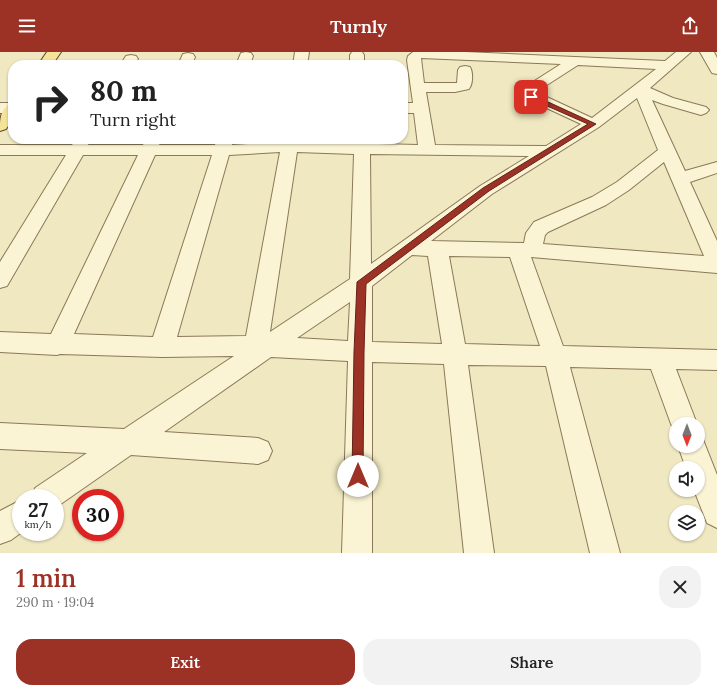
<!DOCTYPE html>
<meta charset="utf-8">
<style>
body{margin:0;font-family:Lora,serif;background:#f2f2f2;color:#222;height:100vh;display:flex;flex-direction:column;font-size:15px;white-space:nowrap}
*{box-sizing:border-box;margin:0}
p{font-size:13px;color:#767676}
.icon{flex:none;width:22px;height:22px;fill:none;stroke:currentColor;stroke-width:2;stroke-linecap:round;stroke-linejoin:round}
.map{position:relative;height:501px;overflow:hidden}
.drawer{display:flex;flex-direction:column;background:#fff;flex:1}
.drawer>*{flex:none}
.banner{position:absolute;left:8px;top:8px;width:400px;height:84px;border-radius:16px;box-shadow:0 1px 3px #0004;background:#fff;color:#222;overflow:hidden}
.needle{width:26px;rotate:180deg}
.tools{position:absolute;left:669px;top:365px;display:grid;gap:8px}
.tools a{display:grid;place-items:center;width:36px;height:36px;border-radius:50%;background:#fff;box-shadow:0 1px 3px #0004;font-size:20px}
.speed{position:absolute;left:12px;top:437px;display:flex;gap:8px;font-size:20px;font-weight:700;text-align:center}
.speed>*{display:grid;place-content:center;width:52px;height:52px;border-radius:50%;background:#fff;box-shadow:0 1px 3px #0004;line-height:1}
.speed small{font-size:10px;font-weight:400}
.speed .limit{border:6px solid #d22;background:#fff;color:#111}
.pin{position:absolute;display:grid;place-items:center;width:34px;height:34px;color:#fff;margin:-17px;border-radius:8px;box-shadow:0 2px 6px #0006}
.me{position:absolute;width:44px;margin:-22px;rotate:0deg;stroke-linejoin:round;filter:drop-shadow(0 0 3px #0008)}
.turn{display:flex;align-items:center;gap:14px;height:84px;padding:0 16px;font-size:18px}
.turn .icon{width:52px;height:52px;stroke-width:2.5}
.turn b{display:block;font-size:28px;line-height:34px}
.round{display:grid;place-items:center;flex:none;width:42px;height:42px;border-radius:16px;background:#f2f2f2}
.head{display:flex;align-items:center;justify-content:space-between;height:68px;padding:0 16px}
h1{font-size:24px;font-weight:600;line-height:30px;color:#9c3225}
.action{display:flex;gap:8px;margin-top:auto;padding:8px 16px}
.action a{flex:1;height:46px;border-radius:16px;background:#9c3225;color:#fff;font-size:16px;font-weight:600;line-height:46px;text-align:center}
.action a+a{background:#f2f2f2;color:#222}
header{display:flex;justify-content:space-between;align-items:center;height:52px;padding:0 16px;background:#9c3225;color:#fff;font-size:18px;font-weight:600}
.map>svg:first-child{display:block}
.lines{fill:none;stroke-linecap:round;stroke-linejoin:round}
.minor-casing{stroke:#8a7958;stroke-width:2}
.major-casing{stroke:#58462c;stroke-width:2}
.minor{fill:#faf4d5;fill-rule:evenodd}
.major{fill:#f5e397;fill-rule:evenodd}
.route{fill:#9c3225;stroke:#652018}
</style>
<header><svg class="icon" aria-label="menu" viewBox="0 0 24 24"><path d="M4 6h16M4 12h16M4 18h16"/></svg>Turnly<svg class="icon" aria-label="share" viewBox="0 0 24 24"><path d="M12 15V3M7 8l5-5 5 5M5 13v7h14v-7"/></svg></header>
<div class="map">
<svg width="717" height="501" viewBox="0 0 717 501">
<rect width="100%" height="100%" fill="#f0e8c1"/>
<g class="lines">
<defs>
<path id="minor" d="M246,0L251,1L253,4L250,13H236L241,1Z
M295,0H309L307,13H293Z
M352,0H362L364,3V13H350V3Z
M413,0H465L665,9L676,0H691L650,36L673,46L706,55L709,58L706,61L701,63L663,52L652,48L685,119L717,110V121L690,130L717,189V221L531,205L563,294L717,298V318L676,317L697,372H676V381L671,372L651,317L570,315L620,501H590L546,314L468,313L494,501H464L444,312L372,310V501H342L348,309L271,305L164,380L258,386L268,390L272,399L268,408L258,412L131,403L55,456V446H31L35,436L87,401L0,397V371L124,377L234,304L162,305L60,302L57,303L0,300V280L51,282L138,103H83L7,234L0,236V210L66,103H0V93H72L76,87H90L88,93H143L146,87H162L159,93H215L217,87H233L232,93L282,90L283,87H299V90L418,93L414,61H403V51H413L407,8L408,4ZM421,6L561,12L525,35L521,42L523,45L581,72L546,94L435,93L426,40H455L469,37C473,32 473,20 470,15L465,14L460,15L458,18L457,31H424ZM578,13L656,17L592,66L536,40ZM637,46L658,98L617,130L592,145L534,170L526,181L524,191L431,189L492,142L599,75ZM280,100L246,284L177,285L229,103ZM297,100L354,102L350,227L270,280ZM370,102L529,104L480,134L371,212ZM155,103H212L153,285L74,282ZM664,110L704,204L543,192L545,183L548,180L606,153L629,138ZM412,203L428,204L442,292L372,290V234ZM449,204L510,205L540,294L465,292ZM350,250L348,289L297,286Z
M700,0H714L717,6V22L712,21Z
M188,1L193,2L195,5L192,13H178L183,2Z
M131,3L136,4L138,7L134,13H120L126,4Z
M0,51H13V61H0Z
M698,383L702,385L717,423V476L707,471L694,438H698V416H686L678,394H698Z
M21,448L22,480L11,488L0,492V459Z"/>
<path id="major" d="M47,0H61L52,13H38Z
M13,51V67L6,77L0,79C0,67 0,55 13,51Z"/>
</defs>
<use href="#minor" class="minor-casing"/>
<use href="#major" class="major-casing"/>
<use href="#minor" class="minor"/>
<use href="#major" class="major"/>
</g>
<path class="route" d="M529,43H533L596,72L489,139L366,232L364,300L363,424L362,428L358,430L353,428L352,424L354,300L357,230L483,136L588,72L529,46Z"/>
</svg>
<div class="tools">
<a><svg class="needle" viewBox="-14 -14 28 28"><path d="M0-13l5 13h-10z" fill="#e53935"/><path d="M0 13l5-13h-10z" fill="#767676"/></svg></a>
<a><svg class="icon" aria-label="sound" viewBox="0 0 24 24"><path d="M4 9h4l5-4v14l-5-4H4zM17 9q2 3 0 6"/></svg></a>
<a><svg class="icon" aria-label="layers" viewBox="0 0 24 24"><path d="M12 4l9 5-9 5-9-5zM3 14l9 5 9-5"/></svg></a>
</div>
<div class="speed"><div>27<small>km/h</small></div><div class="limit">30</div></div>
<div class="pin" style="left:531px;top:45px;background:#d93025"><svg class="icon" aria-label="arrive" viewBox="0 0 24 24"><path d="M6 21V4h12l-3 4 3 4H6"/></svg></div>
<svg class="me" style="left:358px;top:424px" viewBox="-20 -20 40 40"><circle r="19" fill="#fff"/><path d="M0-13L10 11 0 6-10 11z" fill="#9c3225"/></svg>
<div class="banner">
<div class="turn"><svg class="icon" aria-label="right" viewBox="0 0 24 24"><path d="M7 20v-9h11M14 6l5 5-5 5"/></svg><div><b>80 m</b>Turn right</div></div>
</div>
</div>
<section class="drawer">
<div class="head"><div><h1>1 min</h1><p>290 m · 19:04</p></div><a class="round"><svg class="icon" aria-label="close" viewBox="0 0 24 24"><path d="M6 6l12 12M18 6L6 18"/></svg></a></div>
<div class="action"><a>Exit</a><a>Share</a></div>
</section>
